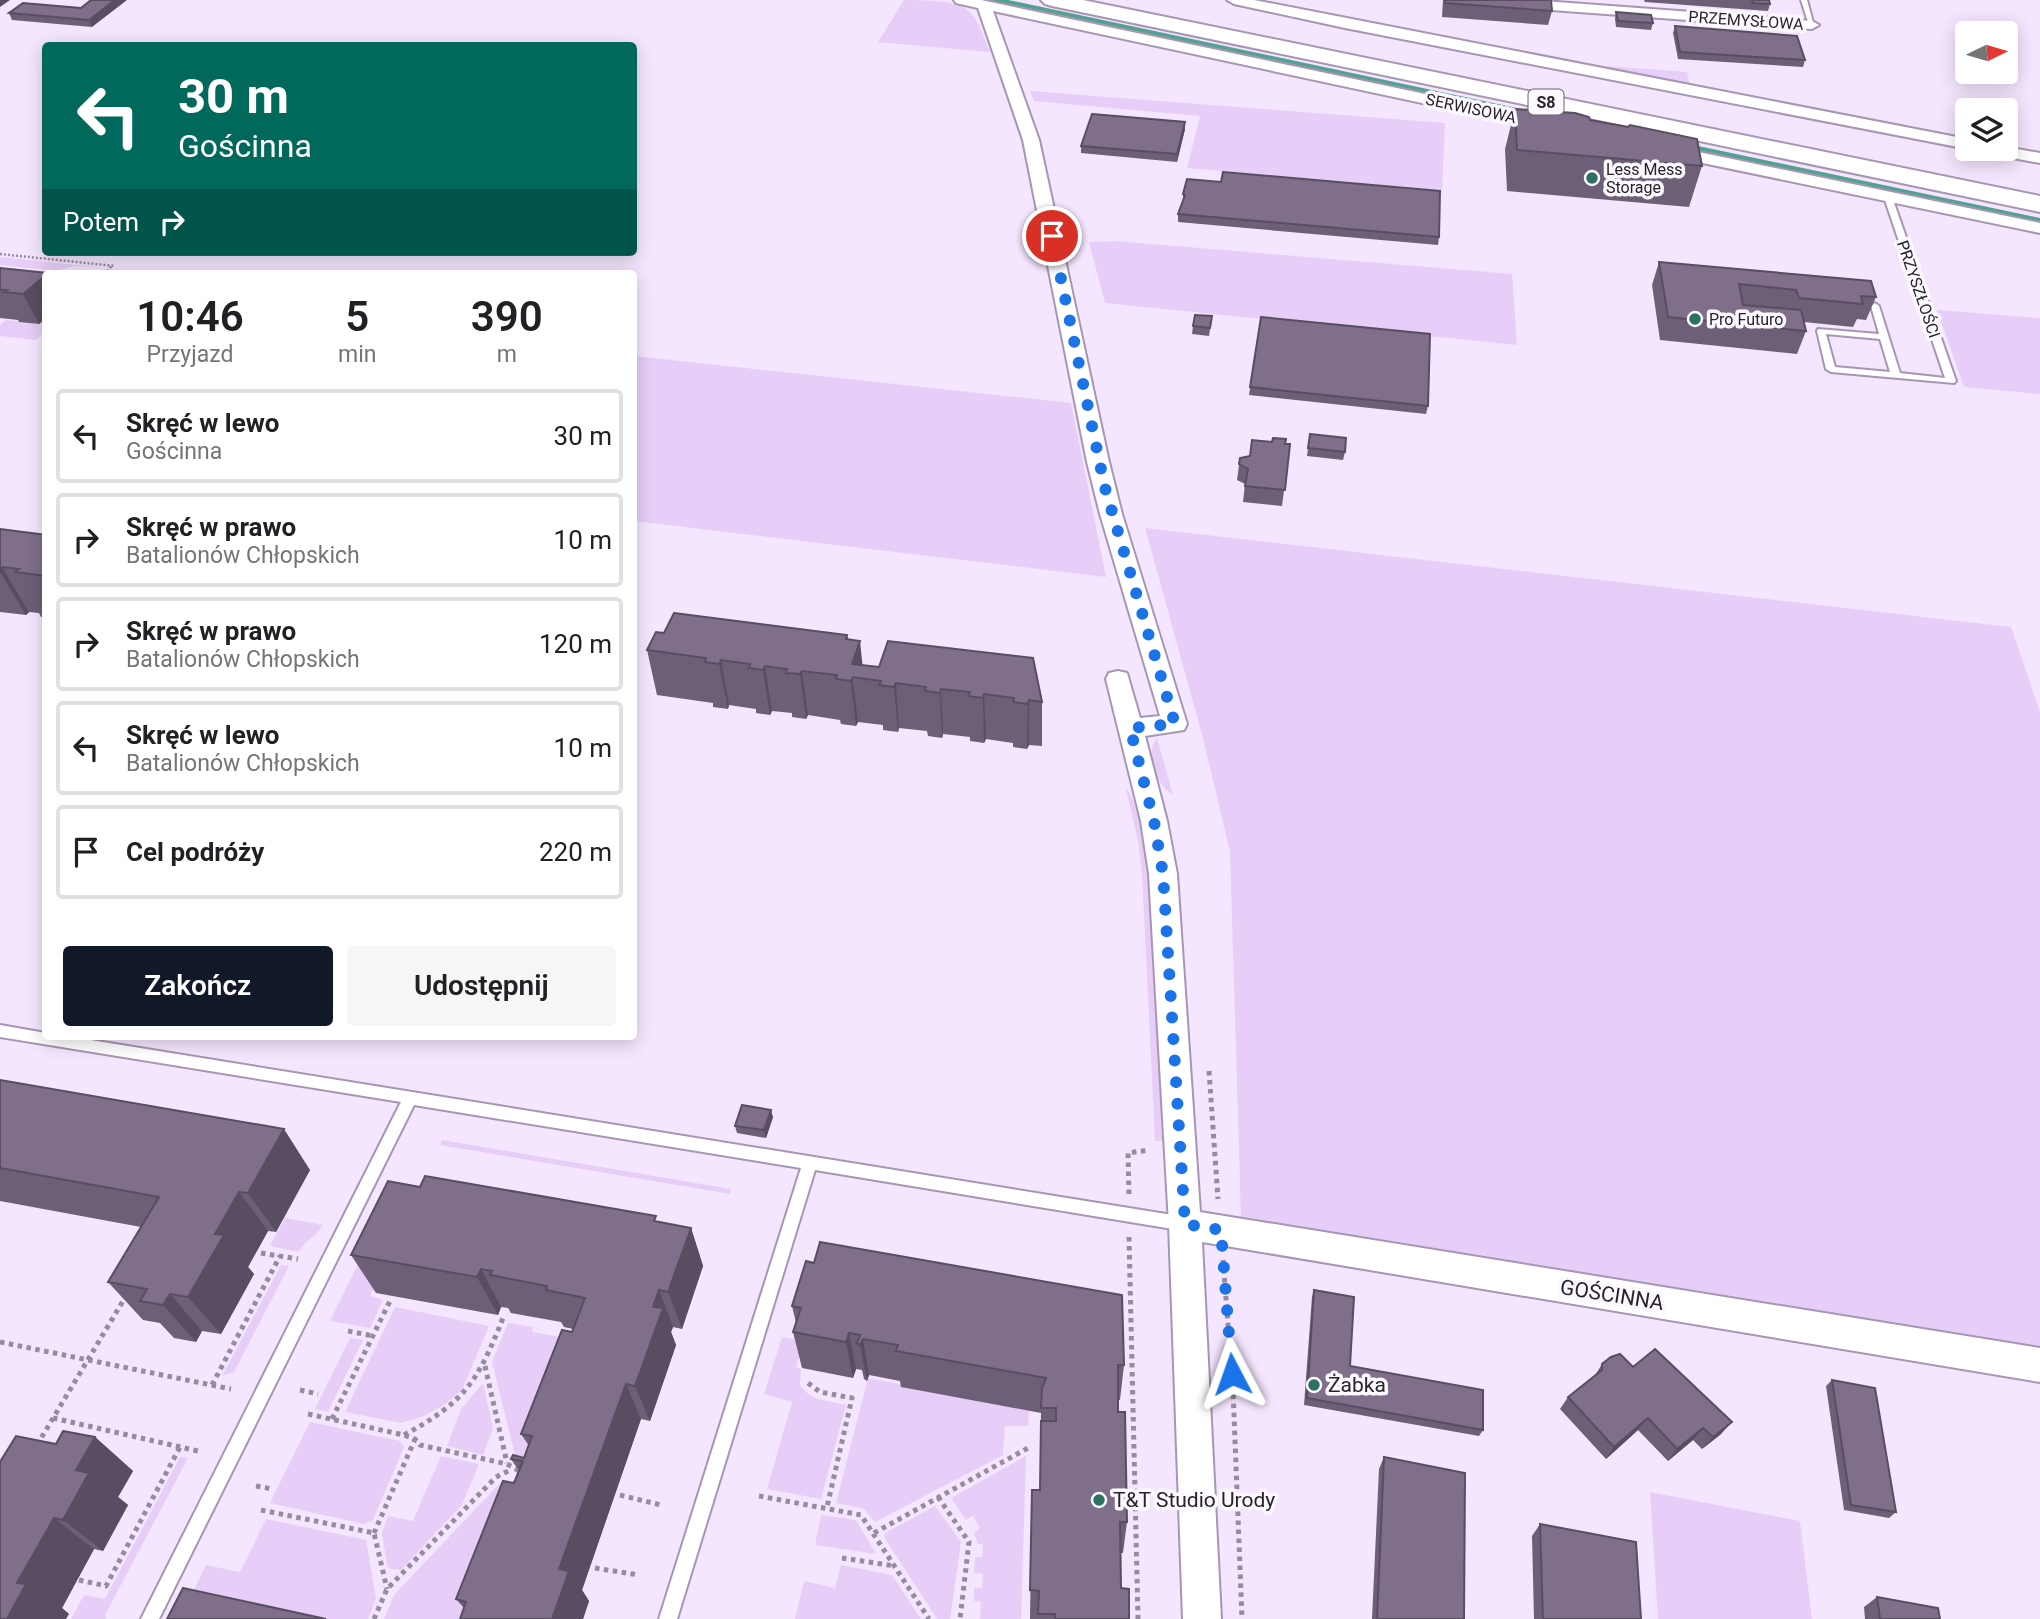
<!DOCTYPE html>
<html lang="pl">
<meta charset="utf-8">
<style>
body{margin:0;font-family:Roboto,sans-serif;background:#f6f6f6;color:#202124;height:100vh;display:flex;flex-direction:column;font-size:26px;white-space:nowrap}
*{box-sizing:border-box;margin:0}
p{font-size:23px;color:#757577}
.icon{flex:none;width:38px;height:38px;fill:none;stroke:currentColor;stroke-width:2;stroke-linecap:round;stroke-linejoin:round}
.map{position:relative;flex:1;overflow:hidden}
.panel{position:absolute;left:42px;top:270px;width:595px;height:770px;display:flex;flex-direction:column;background:#fff;border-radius:7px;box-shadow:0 4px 18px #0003}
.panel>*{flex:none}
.hud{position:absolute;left:42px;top:42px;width:595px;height:214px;border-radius:7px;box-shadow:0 4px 18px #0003;background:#00695c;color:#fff;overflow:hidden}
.needle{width:46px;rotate:85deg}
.controls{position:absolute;left:1955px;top:21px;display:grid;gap:14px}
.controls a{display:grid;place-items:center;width:63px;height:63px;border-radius:7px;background:#fff;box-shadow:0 4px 18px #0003;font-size:35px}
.pin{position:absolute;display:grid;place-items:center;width:60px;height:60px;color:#fff;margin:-30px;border:4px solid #fff;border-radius:50%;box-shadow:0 2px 7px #0007}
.me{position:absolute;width:77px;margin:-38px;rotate:356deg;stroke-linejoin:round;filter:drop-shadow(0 0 5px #0008)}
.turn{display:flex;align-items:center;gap:24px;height:147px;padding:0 21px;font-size:32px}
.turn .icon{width:91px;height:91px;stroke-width:2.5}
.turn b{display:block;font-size:49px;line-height:60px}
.then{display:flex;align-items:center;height:66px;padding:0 21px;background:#0003;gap:14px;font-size:26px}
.eta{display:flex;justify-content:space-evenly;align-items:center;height:119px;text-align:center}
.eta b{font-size:42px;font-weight:600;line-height:49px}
.action{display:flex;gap:14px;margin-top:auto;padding:14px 21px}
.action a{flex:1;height:80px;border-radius:7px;background:#111827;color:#fff;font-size:28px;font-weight:600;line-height:80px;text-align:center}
.action a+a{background:#f6f6f6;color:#202124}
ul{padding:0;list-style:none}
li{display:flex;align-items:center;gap:21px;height:94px;margin:0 14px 10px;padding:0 7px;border:4px solid #e0e0e0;border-radius:7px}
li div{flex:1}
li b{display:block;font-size:26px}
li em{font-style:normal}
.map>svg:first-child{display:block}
.green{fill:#e7cef8}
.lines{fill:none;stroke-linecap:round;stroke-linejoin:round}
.stream{stroke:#52a193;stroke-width:6}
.lane-casing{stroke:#a796b3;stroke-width:4}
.street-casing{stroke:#a796b3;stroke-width:4}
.highway-casing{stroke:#a796b3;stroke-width:4}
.path-far2{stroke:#968c9e;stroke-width:2.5;stroke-dasharray:2 2;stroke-linecap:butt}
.path-far1{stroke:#968c9e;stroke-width:3.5;stroke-dasharray:2.5 2.5;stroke-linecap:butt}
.path{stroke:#968c9e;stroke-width:5;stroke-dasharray:4.5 4.5;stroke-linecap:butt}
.lane{fill:#fff;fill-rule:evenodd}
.street{fill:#fff;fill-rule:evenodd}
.highway{fill:#fff;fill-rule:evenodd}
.wall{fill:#6d5f77}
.shaded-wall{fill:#594e61}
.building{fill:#7f6f8a;stroke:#594e61;stroke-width:2}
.route{stroke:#1a73e8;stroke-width:12;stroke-dasharray:0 21.6}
.poi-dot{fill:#2c7062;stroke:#fbf8fe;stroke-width:2.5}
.labels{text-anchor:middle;stroke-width:7;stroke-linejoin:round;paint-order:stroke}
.far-street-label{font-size:16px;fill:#29222d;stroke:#fbf8fe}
.shield{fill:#fbf8fe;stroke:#68626c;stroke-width:2}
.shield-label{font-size:16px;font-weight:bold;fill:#29222d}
.far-poi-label{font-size:16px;fill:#29222d;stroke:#fbf8fe;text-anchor:start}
.near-street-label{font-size:21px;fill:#29222d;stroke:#fbf8fe}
.near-poi-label{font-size:21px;fill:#29222d;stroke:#fbf8fe;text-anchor:start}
</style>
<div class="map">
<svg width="2040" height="1619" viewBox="0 0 2040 1619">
<rect width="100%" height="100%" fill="#f4e6fe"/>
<path class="green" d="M904,0C920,0 952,0 965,8C978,16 984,39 990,52L878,42Z
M1592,65L1687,72L1690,85Z
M1030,91L1445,123L1442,190L1187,168L1200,116L1034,101Z
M1115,241L1512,274L1517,345L1105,303L1089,242Z
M0,257L105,268H106L74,266L55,271L0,265Z
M1937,310L2040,318V394L1964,387Z
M45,318V331L36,340L0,336V325L6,320L39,324Z
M634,356L1071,403L1106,577L634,521Z
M1145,528L2011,627L2040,712V1351L1241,1217L1230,852L1203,738Z
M1157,738L1173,795C1157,785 1143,755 1157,738Z
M1126,789C1155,812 1159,1089 1163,1141H1155L1142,873L1138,841Z
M442,1140L731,1189L730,1194L440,1145Z
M397,1185L422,1189L370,1296L383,1300L370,1328L330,1321Z
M285,1218L323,1225C317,1237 305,1240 298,1252L270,1246Z
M281,1265L289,1266L234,1372L222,1376Z
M395,1307L489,1326L462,1390L444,1405L424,1416L401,1423L345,1412Z
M508,1323L533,1327L532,1332L583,1341L523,1460L516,1459L492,1362Z
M782,1337L803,1341L796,1367L801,1369L800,1385L808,1394L817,1399L846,1405L821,1499L767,1489L792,1402L764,1394Z
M350,1338L363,1340L328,1412L315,1409Z
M868,1378L1029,1409L1028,1426H1005L1003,1455L875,1522L864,1509L836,1503Z
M483,1383L493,1428L483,1455L447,1446L461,1409Z
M310,1422L400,1441L404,1447L373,1520L364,1524L270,1503Z
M441,1456L479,1464L462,1505L401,1570L390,1569L387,1565L382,1533L388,1516L413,1521Z
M1026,1456L1021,1619H980L981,1602L974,1601V1588H982L983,1574L974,1573L975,1557H982L983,1544H978L974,1533L980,1528L973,1516L966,1520L951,1498Z
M180,1457L188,1458L105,1615L106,1619H71L84,1595L105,1599Z
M501,1482L511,1483L460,1619H384L394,1595Z
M1650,1492L1800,1521L1812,1619H1658Z
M935,1506L961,1542L950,1619H937L884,1537L885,1533Z
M821,1515L856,1520L876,1554L815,1545Z
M266,1519L366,1540L376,1599L368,1619H179L206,1565L240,1572Z
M841,1565L892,1575L921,1619H795L804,1581L835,1588Z"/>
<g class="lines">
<path class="stream" d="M994,0L1526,113
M1688,147L2040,221"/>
<defs>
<path id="lane" d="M1801,0H1807L1814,26L1809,25Z
M1885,195L1892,197L1956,381L1954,383L1831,372L1826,369L1817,331L1818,329L1879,334L1871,306L1875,303L1879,306L1900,373L1945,378L1884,197ZM1826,334L1880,339L1890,372L1835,367Z
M0,1025L46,1033V1036H66L1185,1217L1190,1219L1193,1224L1190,1229L1185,1231L815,1170L677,1619H659L801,1168L414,1105L159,1619H141L401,1102L0,1037Z"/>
<path id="street" d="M954,0H981L1548,120L1556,125L1548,130L993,11L1039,140L1109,462L1122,514L1187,724L1184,730L1145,736L1167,821L1177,874L1200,1212L2040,1348V1382L1202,1242L1221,1619H1183L1169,1224L1149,874L1141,821L1106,679L1109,673L1118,671L1127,673L1140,718L1160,716L1100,514L1087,462L1023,140L978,8L956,3Z
M1227,0H1254L1967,139L1968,149L1345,28L1234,4Z
M1464,0H1530L1812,21L1819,25L1812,29L1471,4Z
M1665,145L2040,223V233L1659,154L1657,150Z
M2006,147L2040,153V163L1986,153L1984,149H2006Z"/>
<path id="highway" d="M1041,0H1083L2040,196V212L1052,6L1045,4Z"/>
</defs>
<use href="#lane" class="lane-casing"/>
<use href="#street" class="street-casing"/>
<use href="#highway" class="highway-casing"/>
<path class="path-far2" d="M0,254L115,266
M107,271L112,266"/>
<path class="path-far1" d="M105,273L108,270"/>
<path class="path" d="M1209,1071L1218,1199
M1129,1194L1128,1153L1149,1150
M1129,1237L1138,1619
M261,1253L298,1259
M1223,1260L1233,1389L1242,1619
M348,1331L373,1336
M0,1342L231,1389
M485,1366L507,1463
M808,1383L820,1392L852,1398L827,1507
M212,1385L280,1256
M300,1390L318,1394
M308,1414L404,1435L415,1439L420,1445L507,1464L523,1473
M53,1418L198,1451
M332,1419L390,1301
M404,1435C465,1402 478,1381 503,1318
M37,1445L126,1296
M256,1486L272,1489
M620,1495L661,1505
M759,1496L861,1515L929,1619
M938,1497L969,1542L960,1619
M261,1510L374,1533L387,1589
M374,1533L415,1439
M874,1533L1028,1448
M842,1558L895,1566
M595,1568L639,1575
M79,1580L106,1586L180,1447
M374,1619L387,1589L496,1477L512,1469"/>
<use href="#lane" class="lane"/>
<use href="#street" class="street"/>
<use href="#highway" class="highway"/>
</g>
<path class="wall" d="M91,0L92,27L12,20L9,13L81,8Z
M1443,0H1544L1552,11L1548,25L1442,17Z
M1644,0H1769L1770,4L1768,11L1645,2Z
M1616,12L1653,23L1651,30L1616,27L1615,19Z
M1675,26L1805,60L1803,67L1678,59L1673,33Z
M1515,109L1590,120L1702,166L1689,207L1507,191L1505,149Z
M1185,129L1177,162L1081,153V146Z
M1221,182L1439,237L1438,245L1178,222V214L1183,202V194Z
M1659,262L1876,297L1866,320L1857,319L1853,327L1804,322L1806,331L1797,354L1660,340L1652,285Z
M0,268L46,273V318L39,324L19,322L18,320L0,318Z
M1212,316L1209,336L1192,334L1193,326Z
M1261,317L1428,406L1426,414L1249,395Z
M1310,434L1345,452L1343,460L1307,456Z
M1272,442L1290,444L1282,506L1243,502L1245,484L1237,480L1240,458L1250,456Z
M0,529L46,535V618L41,617L39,613L29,612L26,615L0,612Z
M664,633L847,635L848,639L863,665L879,667L1042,702V746L1029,745L1027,749L1013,747V743L986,739L984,743L970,741V737L943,734L942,738L928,736L927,731L899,728L898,732L883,730V725L858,722L856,726L841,724L840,720L808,715L806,719L792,717V713L772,711L770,715L756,713V709L729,705L728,709L713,707V703L657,695L647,650Z
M0,1080L310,1170L276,1232L268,1231L248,1267L254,1274L221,1334L202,1331L196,1342L174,1338L160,1323L143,1320L108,1282L141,1227L0,1201Z
M773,1117L766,1138L737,1133L735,1126Z
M420,1187L657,1221L691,1228L703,1266L682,1329L673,1327L671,1332L676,1345L650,1421L641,1419L582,1590L589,1601L583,1619H460L464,1608L456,1599L514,1483L519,1471L511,1459L524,1458L529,1446L521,1434L573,1329L564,1327L561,1322L511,1313L508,1308L501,1307L498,1315L376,1293L351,1255Z
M1314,1290L1350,1366L1483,1430L1479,1436L1304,1405L1312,1297Z
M792,1306L1124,1365L1120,1400H1118L1127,1522L1123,1553H1121V1588L1129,1619H1030L1032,1490H1040L1041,1413L901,1387L900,1381L869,1375L867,1381L864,1379L862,1370L856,1369L853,1378L802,1368L793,1332L796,1323Z
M1602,1364L1633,1367L1721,1434L1702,1449L1693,1440L1668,1461L1638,1430L1606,1459L1560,1409L1568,1397L1594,1377Z
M1832,1380L1896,1512L1889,1518L1844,1510L1826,1386Z
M95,1437L133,1471L118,1497L128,1505L103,1551L94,1549L62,1608L69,1614L0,1619L56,1444Z
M1384,1457L1464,1619H1372L1379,1469Z
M1540,1524L1641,1619H1534L1532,1536Z
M1877,1597L1940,1619H1865L1864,1607Z"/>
<path class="shaded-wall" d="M0,0H10L0,7Z
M115,0H127L92,27L89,20Z
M1185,122V129L1177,162V154Z
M46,275V318L39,324L23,294Z
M2,567L29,612L26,615L0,572V569Z
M847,635L858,722L856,726L846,639Z
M860,641L864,679L852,664Z
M721,660L729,705L728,709L719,664Z
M765,666L772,711L770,715L763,670Z
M802,671L808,715L806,719L800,674Z
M896,683L899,728L898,732L894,687Z
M941,689L943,734L942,738L940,693Z
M984,694L986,739L984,743L983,698Z
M1029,700V745L1027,749L1028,704Z
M771,1110L773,1117L766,1138L764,1130Z
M284,1129L310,1170L276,1232L248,1193Z
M239,1192L268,1231L248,1267L254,1274L221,1334L188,1297L215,1234Z
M691,1228L703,1266L682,1329L668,1292Z
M481,1269L501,1307L498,1315L477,1277Z
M659,1290L673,1327L671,1332L676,1345L650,1421L635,1386L653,1307Z
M170,1294L202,1331L196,1342L163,1305Z
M849,1333L856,1369L853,1378L846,1342Z
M863,1339L869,1375L867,1381L860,1345Z
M626,1384L641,1419L582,1590L589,1601L583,1619H552L559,1569Z
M1648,1418L1638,1430L1606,1459L1614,1447Z
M1732,1422L1721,1434L1702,1449L1713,1437Z
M1703,1428L1693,1440L1668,1461L1677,1449Z
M95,1437L133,1471L118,1497L128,1505L103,1551L63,1520L76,1470Z
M54,1518L94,1549L62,1608L69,1614L66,1619H7L17,1583Z"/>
<path class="building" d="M91,0H115L89,20L9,13L23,3L81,8Z
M1445,0H1551L1552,11L1445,3Z
M1753,0H1769L1770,4L1752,3Z
M1616,12L1651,15L1653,23L1618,21Z
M1675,26L1797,36L1805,60L1680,52Z
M1515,109L1575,113L1589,117L1590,120L1628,127L1630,125L1697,139L1702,166L1517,150Z
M1092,114L1185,122L1177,154L1081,146Z
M1223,172L1440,191L1439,237L1178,214L1185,195L1183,194L1187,179L1221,182Z
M1659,262L1871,281L1876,297L1861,296L1863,304L1799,298L1796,290L1739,284L1743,305L1801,310L1806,331L1668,317Z
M0,268L48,273H46V275L23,294L4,292L7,290H0Z
M1195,315L1212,316L1210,328L1193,326Z
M1261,317L1430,334L1428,406L1250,387Z
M1310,434L1346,438L1345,452L1308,448Z
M1273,438L1286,439L1285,444H1290L1285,490L1245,486L1248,469L1239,464L1240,458L1250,456L1252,440L1272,442Z
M0,529L46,535V576L15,572L19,569L2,567L0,569Z
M674,613L847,635L846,639L860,641L852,664L879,667L888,641L1033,658L1042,702L1029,700L1028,704L1013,702L1014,698L984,694L983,698L968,696L970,692L941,689L940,693L925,691L926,687L896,683L894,687L879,685L881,681L853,677L851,681L836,679L837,675L802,671L800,674L786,673L787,669L765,666L763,670L749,668L750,664L721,660L719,664L705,662L706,658L647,650L656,632L664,633Z
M0,1080L284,1129L248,1193L239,1192L215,1234L224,1235L188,1297L170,1294L163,1305L140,1301L147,1289L108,1282L159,1197L0,1168Z
M742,1105L771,1110L764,1130L735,1126Z
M425,1176L656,1216L654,1221L691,1228L668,1292L659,1290L653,1307L663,1308L635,1386L626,1384L559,1569L569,1571L552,1619H460L466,1602L456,1599L503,1481L514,1483L523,1461L511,1459L513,1455L524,1458L532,1436L521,1434L562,1330L572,1332L585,1298L546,1290L547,1286L490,1275L492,1271L481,1269L477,1277L351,1255L388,1181L420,1187Z
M820,1242L1122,1295L1124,1365H1118V1412H1125L1127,1522H1120L1121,1588L1129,1589V1619H1055V1614H1038L1039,1591L1030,1590L1032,1490H1040L1041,1421H1056V1408H1041L1042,1388L1046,1378L896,1351L898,1345L863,1339L860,1345L857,1343L860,1335L849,1333L846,1342L793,1332L801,1308L792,1306L806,1261L814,1263Z
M1314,1290L1354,1297L1350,1366L1483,1390V1430L1307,1398Z
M1655,1349L1732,1422L1713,1437L1703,1428L1677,1449L1648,1418L1614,1447L1568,1397L1602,1370V1364L1611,1357L1620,1354L1633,1367Z
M1832,1380L1875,1388L1896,1512L1851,1505Z
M63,1431L95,1437L76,1470L89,1473L63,1520L54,1518L17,1583L26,1584L7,1619H0V1462L16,1436L56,1444Z
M1384,1457L1465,1473L1464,1619H1377Z
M1540,1524L1636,1542L1641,1619H1543Z
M183,1588L326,1619H167Z
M1877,1597L1938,1608L1940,1619H1880Z"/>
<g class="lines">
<path class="route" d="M1052,236L1105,488L1175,724L1130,728L1154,821L1163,874L1185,1224L1221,1230L1232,1374"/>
</g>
<g class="poi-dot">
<circle cx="1592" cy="178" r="7"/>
<circle cx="1695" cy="319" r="7"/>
<circle cx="1314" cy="1385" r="7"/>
<circle cx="1099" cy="1500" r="7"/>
</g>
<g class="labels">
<g class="far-street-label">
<text transform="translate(1746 20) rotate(4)" y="6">PRZEMYSŁOWA</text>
<text transform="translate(1471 108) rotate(12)" y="6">SERWISOWA</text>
<text transform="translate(1919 289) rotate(71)" y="6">PRZYSZŁOŚCI</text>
</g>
<rect class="shield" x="1528.5" y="89.5" width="35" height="25" rx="5"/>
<g class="shield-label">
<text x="1546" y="108">S8</text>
</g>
<g class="far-poi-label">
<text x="1606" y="175">Less Mess<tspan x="1606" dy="18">Storage</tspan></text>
<text x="1709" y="325">Pro Futuro</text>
</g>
<g class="near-street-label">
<text transform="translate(1612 1295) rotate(9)" y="7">GOŚCINNA</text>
</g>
<g class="near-poi-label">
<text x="1328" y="1392">Żabka</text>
<text x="1113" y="1507">T&amp;T Studio Urody</text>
</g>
</g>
</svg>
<div class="controls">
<a><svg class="needle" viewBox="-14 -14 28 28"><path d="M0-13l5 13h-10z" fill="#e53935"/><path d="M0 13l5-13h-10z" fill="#757577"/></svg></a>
<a><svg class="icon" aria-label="layers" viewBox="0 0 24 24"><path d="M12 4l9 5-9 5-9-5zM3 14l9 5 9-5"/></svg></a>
</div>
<div class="pin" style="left:1052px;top:236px;background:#d93025"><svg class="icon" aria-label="arrive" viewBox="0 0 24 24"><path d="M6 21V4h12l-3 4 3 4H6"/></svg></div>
<svg class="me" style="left:1232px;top:1374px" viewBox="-20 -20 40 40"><path d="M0-17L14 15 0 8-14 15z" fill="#1a73e8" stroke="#fff" stroke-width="4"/></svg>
<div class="hud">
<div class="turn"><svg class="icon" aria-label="left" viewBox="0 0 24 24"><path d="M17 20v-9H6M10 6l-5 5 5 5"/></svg><div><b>30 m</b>Gościnna</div></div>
<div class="then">Potem<svg class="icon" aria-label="right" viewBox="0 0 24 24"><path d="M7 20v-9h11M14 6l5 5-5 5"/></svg></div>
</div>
<section class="panel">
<div class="eta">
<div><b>10:46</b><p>Przyjazd</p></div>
<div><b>5</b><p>min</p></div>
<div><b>390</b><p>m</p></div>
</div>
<ul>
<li><svg class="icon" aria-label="left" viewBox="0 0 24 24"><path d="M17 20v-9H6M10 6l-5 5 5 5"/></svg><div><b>Skręć w lewo</b><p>Gościnna</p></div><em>30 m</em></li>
<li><svg class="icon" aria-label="right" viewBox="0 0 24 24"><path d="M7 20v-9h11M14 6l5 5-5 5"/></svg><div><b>Skręć w prawo</b><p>Batalionów Chłopskich</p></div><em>10 m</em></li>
<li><svg class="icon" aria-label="right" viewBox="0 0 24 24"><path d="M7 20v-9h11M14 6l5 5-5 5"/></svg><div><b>Skręć w prawo</b><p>Batalionów Chłopskich</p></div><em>120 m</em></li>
<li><svg class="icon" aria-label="left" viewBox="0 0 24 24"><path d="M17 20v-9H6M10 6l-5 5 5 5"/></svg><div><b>Skręć w lewo</b><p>Batalionów Chłopskich</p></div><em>10 m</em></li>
<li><svg class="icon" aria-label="arrive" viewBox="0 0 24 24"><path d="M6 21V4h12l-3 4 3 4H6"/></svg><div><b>Cel podróży</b></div><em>220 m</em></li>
</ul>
<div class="action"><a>Zakończ</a><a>Udostępnij</a></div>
</section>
</div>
